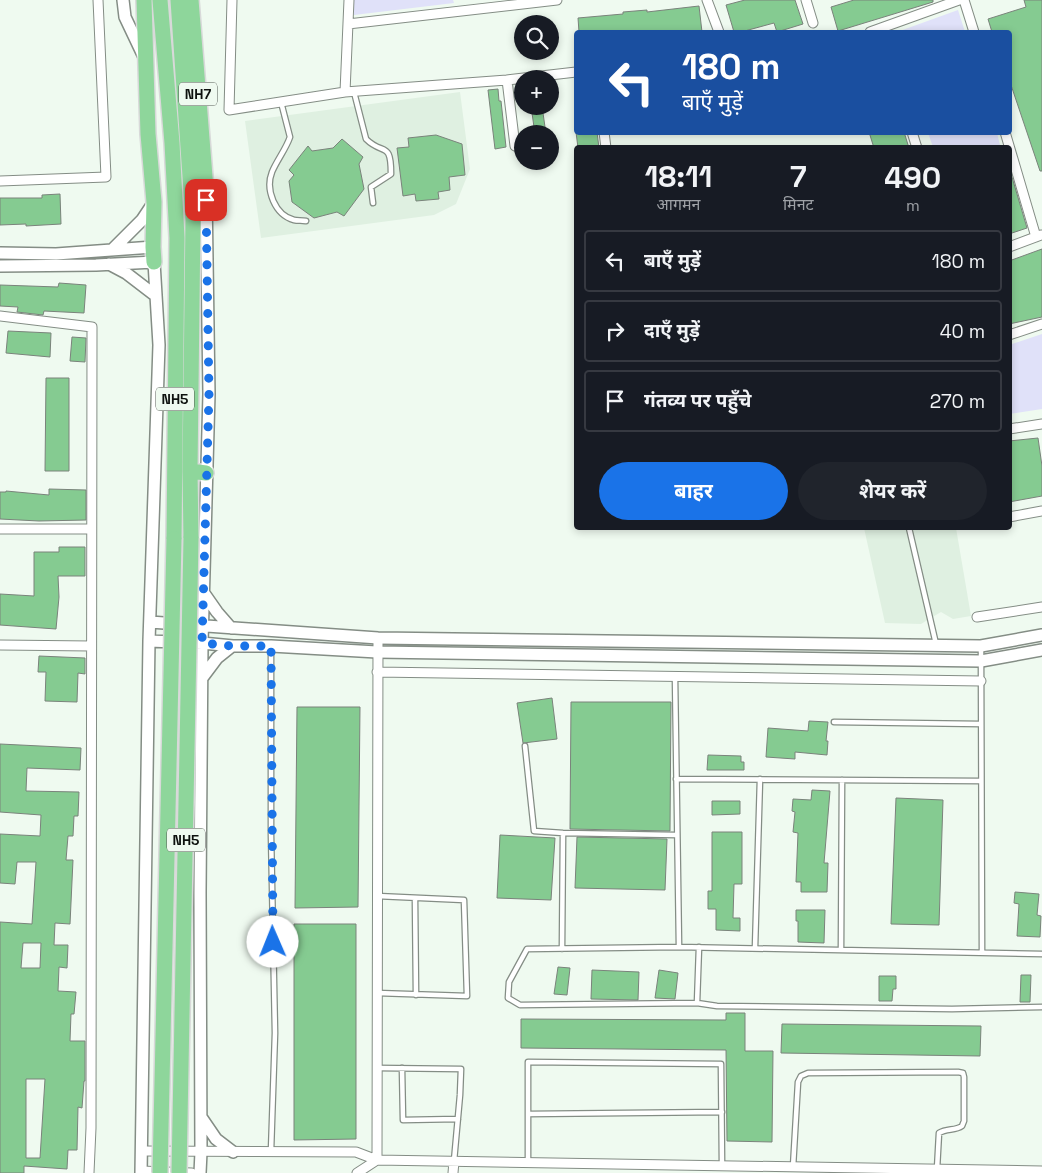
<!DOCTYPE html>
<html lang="hi">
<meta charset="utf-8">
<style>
body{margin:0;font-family:"Space Grotesk","Noto Sans Devanagari",sans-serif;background:#20242c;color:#f1f3f6;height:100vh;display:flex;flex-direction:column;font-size:19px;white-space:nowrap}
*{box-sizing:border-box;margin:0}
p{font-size:16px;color:#9ea1a6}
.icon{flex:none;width:28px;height:28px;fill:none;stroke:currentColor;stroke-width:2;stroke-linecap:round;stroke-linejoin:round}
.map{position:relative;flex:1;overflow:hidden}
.details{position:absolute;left:574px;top:145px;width:438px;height:385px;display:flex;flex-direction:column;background:#171b24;border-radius:5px;box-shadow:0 2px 8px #0003}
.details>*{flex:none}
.guide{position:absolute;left:574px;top:30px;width:438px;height:105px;border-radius:5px;box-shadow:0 2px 8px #0003;background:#1a4fa0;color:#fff;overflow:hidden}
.tools{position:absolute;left:514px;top:15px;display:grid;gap:10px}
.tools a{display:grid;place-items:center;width:45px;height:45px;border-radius:50%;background:#171b24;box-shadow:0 2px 8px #0003;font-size:25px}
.pin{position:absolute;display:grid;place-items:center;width:42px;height:42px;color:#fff;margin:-21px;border-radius:10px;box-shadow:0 2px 8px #0006}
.me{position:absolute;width:55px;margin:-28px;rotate:359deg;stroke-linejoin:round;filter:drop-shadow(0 0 4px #0008)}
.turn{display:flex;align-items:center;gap:18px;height:105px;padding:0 25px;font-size:22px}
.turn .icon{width:65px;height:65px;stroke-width:2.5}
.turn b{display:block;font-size:35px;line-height:42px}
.eta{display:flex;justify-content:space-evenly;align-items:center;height:85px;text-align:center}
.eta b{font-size:30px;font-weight:700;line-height:35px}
.cta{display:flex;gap:10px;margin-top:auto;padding:10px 25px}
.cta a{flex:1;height:58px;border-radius:30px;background:#1a73e8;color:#fff;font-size:20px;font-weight:700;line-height:58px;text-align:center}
.cta a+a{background:#20242c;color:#f1f3f6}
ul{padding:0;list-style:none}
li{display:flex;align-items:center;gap:15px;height:62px;margin:0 10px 8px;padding:0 15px;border:2px solid #363941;border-radius:5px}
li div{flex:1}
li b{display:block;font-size:19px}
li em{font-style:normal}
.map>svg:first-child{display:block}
.built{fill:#dff0e1}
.park{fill:#e0e1f9}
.building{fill:#85cb91;stroke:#7a837b;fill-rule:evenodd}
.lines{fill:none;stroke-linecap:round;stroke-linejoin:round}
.service-casing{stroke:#848d85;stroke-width:7}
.minor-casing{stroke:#848d85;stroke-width:11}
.tertiary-casing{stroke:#848d85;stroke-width:14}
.trunk-casing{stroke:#d8d9d9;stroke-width:18}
.service{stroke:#fff;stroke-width:4.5}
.minor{stroke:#fff;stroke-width:9}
.tertiary{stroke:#fff;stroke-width:11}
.trunk{stroke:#8ed69b;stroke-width:15}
.trunk-bridge-casing{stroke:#d8d9d9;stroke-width:18;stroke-linecap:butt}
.trunk-bridge{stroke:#8ed69b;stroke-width:15}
.route{stroke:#1a73e8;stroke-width:9;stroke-dasharray:0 16.2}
.labels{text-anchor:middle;stroke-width:5;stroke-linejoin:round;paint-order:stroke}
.shield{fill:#effaf0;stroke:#525852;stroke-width:1}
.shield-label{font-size:14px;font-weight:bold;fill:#0e120f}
</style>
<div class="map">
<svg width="1042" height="1173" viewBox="0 0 1042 1173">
<rect width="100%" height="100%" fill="#effaf0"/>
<path class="built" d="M460,92L470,169L456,204L434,215L261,238L245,121Z
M864,528H956L971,616L953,619L941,612L921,624L885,623Z"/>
<path class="park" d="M354,0H453L454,3L354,15Z
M958,10L965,32H897Z
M928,133H997L1000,145L992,147H933Z
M1042,334V409L1009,414V345Z"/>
<path class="building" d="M745,0H795L803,24L777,32L774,23L741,32H734L726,5Z
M854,0H933V2L838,31L831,7Z
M1024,0H1042V171H1040L1011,85L1009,75V32H992L988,19L1026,7Z
M699,6L702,32H579L578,18L623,14V12L647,10V12Z
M498,89L499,101H501L506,147L495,149L488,90Z
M531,106H542L546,134H535Z
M576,132H597L599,148H578Z
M869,132H904L909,148H874Z
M436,135L462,144L465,175L449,177L450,190L438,192L439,199L416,201L415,194L403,196L397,148L409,147L408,138Z
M342,139L363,157L359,164L364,189L344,216L337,212L314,218L292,202L289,181L294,175L289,170L308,146L312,151L333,148Z
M1009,167L1027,228L1009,234Z
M60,194L61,224L26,226V224L0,225V198H42V195Z
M1042,249V317L1009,324V261Z
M59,283L86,285L84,313L44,311L43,315L17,312L18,307L0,306V285L58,287Z
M8,331L51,333L50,357L6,353Z
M72,337L86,338L85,362L70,361Z
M46,378H69V471H45Z
M1038,438L1042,466V496L1009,502V441Z
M49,489L86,490V520L39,521L0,519V492H6V491L49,495Z
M59,547H85V576H58L59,597L56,629L0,625V594L34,596V552H59Z
M39,656L85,658V674L78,673L77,702L45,701L46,672H38Z
M552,698L557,739L523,743L517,703Z
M571,702H671L670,831L570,829Z
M297,707H360L358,907L295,908Z
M809,721L828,722L826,741H828L827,755L795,752V759L766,757L768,728L808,731Z
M0,744L81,748L80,770L27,768L26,791L79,792L78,816H74L73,836H68L66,860H73L70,924L55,923L54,945H68L67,968L59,967L58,991L76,992L74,1014H71L70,1041H85V1081H84L82,1108L78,1107L77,1150H68L67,1169L24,1166V1173H0V922L32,924L36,862H17L15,884L0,883V834L40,836L41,815L0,812ZM23,943H41L40,968H21ZM26,1079H45L40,1158H26Z
M708,755L741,756V762H744V770H707Z
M812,790L830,791L824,863H828L827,892H801V882H796L798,833L793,832L795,812L792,811L793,799L811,800Z
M896,798L943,800L939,925L891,924Z
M712,801H740V814L712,815Z
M712,832H742V884H734L733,918H740V931L716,930V909H708V891H712Z
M500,835L555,838L551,900L497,898Z
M577,837L667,839L665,890L575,888Z
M1015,892L1039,894L1037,915L1041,916L1040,937L1017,936L1019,904L1014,903Z
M796,910H825L824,943L798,942V921H796Z
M294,924H356V1139L294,1140Z
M558,967L570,968L567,995L554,994Z
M592,970L639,972L638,1000L591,999Z
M659,970L678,973L675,999L655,998Z
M1021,975H1031L1030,1002H1020Z
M879,976H896V989H893L892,1001H879Z
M726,1013H745V1051H773L772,1142L727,1141L726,1050L521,1048V1019L726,1020Z
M782,1024L981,1026L980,1056L781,1053Z"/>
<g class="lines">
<defs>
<path id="service" d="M354,92L366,139C383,156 391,140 391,174L371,187L373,203
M281,102L290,137C286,149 277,160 272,172C265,190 275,215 294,220C298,221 302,220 306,221
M909,528L936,644
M981,647L982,953
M675,676L679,947
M834,722L981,724
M525,746L534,831L563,833L676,835
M676,779L981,781
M415,898L416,995
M699,947L697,1003L520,1005L508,998L509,982L527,949L679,947L1042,954
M755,948L760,779
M562,949L563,833
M841,950L842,780
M377,993L467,996L464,900L377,896
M697,1003L717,1006L952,1009L1042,1007
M377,1068L461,1069L460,1095L454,1161
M402,1068L403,1120L458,1119
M528,1114L722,1112
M271,1151L275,1033L271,834V647
M528,1162V1062L721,1064L722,1166
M793,1167L798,1082L801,1076L808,1073L958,1072L963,1073L964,1077V1121L962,1126C955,1131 947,1128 939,1133L937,1169"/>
<path id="minor" d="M232,0L229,110L345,92L507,80L576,72
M707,0L719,32
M806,0L813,23
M964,0L974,32
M348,24L557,0
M870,32L959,0
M507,80L515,146
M345,92L349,0
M604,132L606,148
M912,132L917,148
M1005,132L1036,237
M0,181L106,177L98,0
M1009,247L1041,235
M0,316L92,327L91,1128L89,1173
M1009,335L1042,324
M1009,429L1042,424
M1009,517L1042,511
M0,529H91
M977,617L1042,607
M0,645L91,646
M377,672L981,681
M141,1151L356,1152L377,1160L1042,1171
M377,1160L378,638
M141,1171L192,1173
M357,1173L377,1160
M453,1173L454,1161"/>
<path id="tertiary" d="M123,0L125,17L144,57
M112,250L142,220L154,202
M0,253L56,254L153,247
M109,264L126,273L156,296
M0,266L96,265L154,262L159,345L149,641L141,1173
M203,592L217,612L231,628
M150,622L378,638L981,646L1042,635
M149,641L202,643L233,646H271L377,652L981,661L1042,650
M202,678L217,658L232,646
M201,1117L216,1139L233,1152
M200,1173L201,1152L200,893L202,643L209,394L206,193"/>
<path id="trunk" d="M144,0L148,134L154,202L153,247L154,262
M160,0L172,143L177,238L174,539
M178,0L193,220L190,471L191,538
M191,0L206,189L194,216
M190,471L206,473"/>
</defs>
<use href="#service" class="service-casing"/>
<use href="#minor" class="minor-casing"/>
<use href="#tertiary" class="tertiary-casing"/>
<use href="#trunk" class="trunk-casing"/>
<use href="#service" class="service"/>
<use href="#minor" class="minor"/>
<use href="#tertiary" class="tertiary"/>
<use href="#trunk" class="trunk"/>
<defs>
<path id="trunk-bridge" d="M160,1173L174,539
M179,1173L191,538"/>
</defs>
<use href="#trunk-bridge" class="trunk-bridge-casing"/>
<use href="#trunk-bridge" class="trunk-bridge"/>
</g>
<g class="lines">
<path class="route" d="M206,200L209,394L202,643L232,646H271L273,942"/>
</g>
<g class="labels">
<g class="shield">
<rect x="179" y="82.5" width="38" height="23" rx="4"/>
<rect x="156" y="387.5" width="38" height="23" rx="4"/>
<rect x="167" y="828.5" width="38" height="23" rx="4"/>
</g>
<g class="shield-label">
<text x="198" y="99">NH7</text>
<text x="175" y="404">NH5</text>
<text x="186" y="845">NH5</text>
</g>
</g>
</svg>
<div class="tools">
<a><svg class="icon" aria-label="search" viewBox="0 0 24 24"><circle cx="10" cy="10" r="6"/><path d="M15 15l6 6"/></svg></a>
<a>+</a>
<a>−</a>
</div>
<div class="pin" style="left:206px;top:200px;background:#d93025"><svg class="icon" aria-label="arrive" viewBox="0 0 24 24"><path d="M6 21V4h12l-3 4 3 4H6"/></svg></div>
<svg class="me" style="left:273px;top:942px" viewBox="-20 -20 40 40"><circle r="19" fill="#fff"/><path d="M0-13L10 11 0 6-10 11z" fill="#1a73e8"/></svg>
<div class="guide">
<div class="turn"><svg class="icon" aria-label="left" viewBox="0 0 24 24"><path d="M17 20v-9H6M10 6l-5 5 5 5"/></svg><div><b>180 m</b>बाएँ मुड़ें</div></div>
</div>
<section class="details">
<div class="eta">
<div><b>18:11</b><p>आगमन</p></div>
<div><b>7</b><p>मिनट</p></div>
<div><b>490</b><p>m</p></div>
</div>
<ul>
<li><svg class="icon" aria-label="left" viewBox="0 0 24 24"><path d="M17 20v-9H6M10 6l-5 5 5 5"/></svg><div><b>बाएँ मुड़ें</b></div><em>180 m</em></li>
<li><svg class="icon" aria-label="right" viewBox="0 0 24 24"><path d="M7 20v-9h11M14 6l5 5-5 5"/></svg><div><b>दाएँ मुड़ें</b></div><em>40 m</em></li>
<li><svg class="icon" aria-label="arrive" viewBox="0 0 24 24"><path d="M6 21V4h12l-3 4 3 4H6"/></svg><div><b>गंतव्य पर पहुँचे</b></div><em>270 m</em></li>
</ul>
<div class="cta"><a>बाहर</a><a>शेयर करें</a></div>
</section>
</div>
